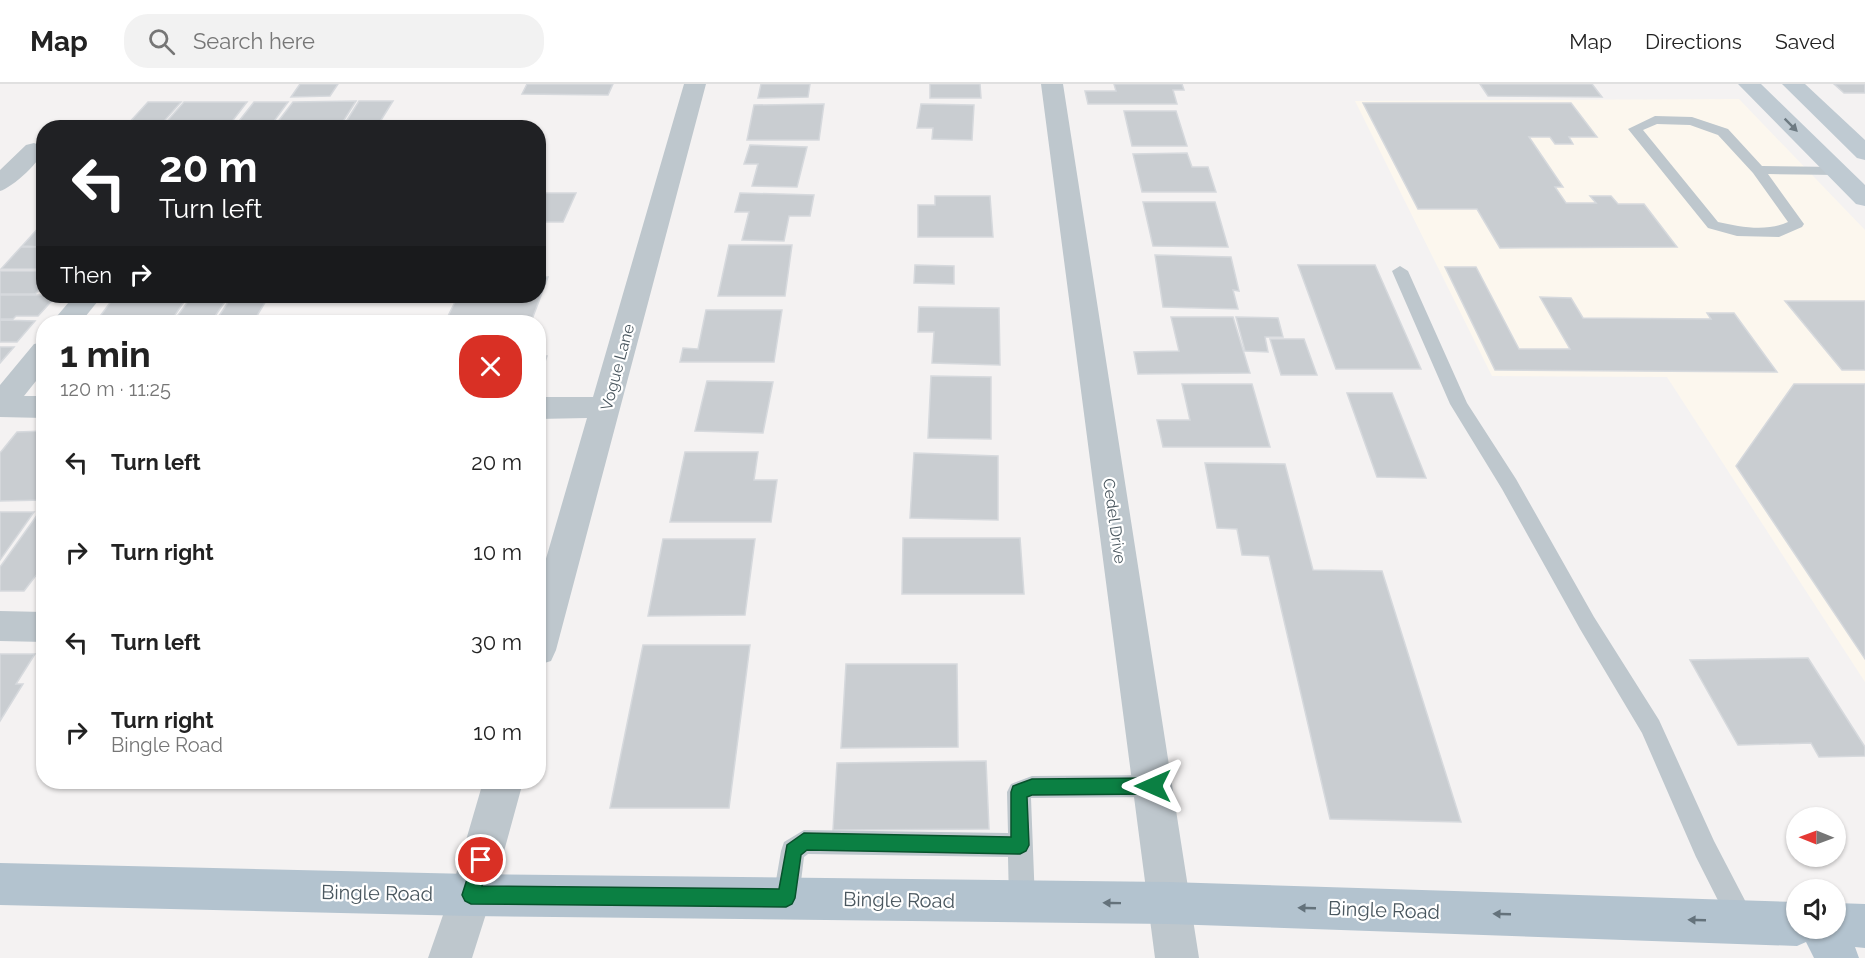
<!DOCTYPE html>
<meta charset="utf-8">
<style>
body{margin:0;font-family:Raleway,sans-serif;background:#f2f2f2;color:#222;height:100vh;display:flex;flex-direction:column;font-size:22px;white-space:nowrap}
*{box-sizing:border-box;margin:0}
p{font-size:20px;color:#767676}
.icon{flex:none;width:33px;height:33px;fill:none;stroke:currentColor;stroke-width:2;stroke-linecap:round;stroke-linejoin:round}
.map{position:relative;flex:1;overflow:hidden}
.side{position:absolute;left:36px;top:231px;width:510px;height:474px;display:flex;flex-direction:column;background:#fff;border-radius:24px;box-shadow:0 2px 4px #0004}
.side>*{flex:none}
.hud{position:absolute;left:36px;top:36px;width:510px;height:183px;border-radius:24px;box-shadow:0 2px 4px #0004;background:#202124;color:#fff;overflow:hidden}
.needle{width:39px;rotate:271deg}
.fabs{position:absolute;left:1786px;top:723px;display:grid;gap:12px}
.fabs a{display:grid;place-items:center;width:60px;height:60px;border-radius:50%;background:#fff;box-shadow:0 2px 4px #0004;font-size:30px}
.pin{position:absolute;display:grid;place-items:center;width:51px;height:51px;color:#fff;margin:-26px;border:3px solid #fff;border-radius:50%;box-shadow:0 2px 6px #0007}
.me{position:absolute;width:66px;margin:-33px;rotate:270deg;stroke-linejoin:round;filter:drop-shadow(0 0 4px #0008)}
.turn{display:flex;align-items:center;gap:21px;height:126px;padding:0 24px;font-size:27px}
.turn .icon{width:78px;height:78px;stroke-width:2.5}
.turn b{display:block;font-size:42px;line-height:51px}
.then{display:flex;align-items:center;height:57px;padding:0 24px;background:#0003;gap:12px;font-size:22px}
.round{display:grid;place-items:center;flex:none;width:63px;height:63px;border-radius:24px;background:#f2f2f2}
.overview{display:flex;align-items:center;justify-content:space-between;height:102px;padding:0 24px}
h1{font-size:36px;font-weight:700;line-height:45px}
ul{padding:0;list-style:none}
li{display:flex;align-items:center;gap:18px;height:90px;padding:0 24px}
li div{flex:1}
li b{display:block;font-size:22px}
li em{font-style:normal}
header{display:flex;align-items:center;gap:36px;box-sizing:border-box;height:84px;padding:0 30px;background:#fff;border-bottom:2px solid #e0e0e0}
header strong{font-size:28px}
nav{display:flex;gap:33px;margin-inline-start:auto;font-size:21px}
.search{width:420px;height:54px;background:#f2f2f2;display:flex;align-items:center;gap:15px;box-sizing:border-box;padding:0 21px;border-radius:24px;color:#767676;font-size:22px}
.map>svg:first-child{display:block}
.commercial{fill:#fcf7ee}
.building{fill:#c9cdd1;stroke:#d6d9dd;stroke-width:1.5}
.lines{fill:none;stroke-linecap:round;stroke-linejoin:round}
.lane{fill:#bec7cd;fill-rule:evenodd}
.street{fill:#bec7cd;fill-rule:evenodd}
.secondary{fill:#bfcad2;fill-rule:evenodd}
.primary{fill:#b3c3cf;fill-rule:evenodd}
.oneway{fill:#6d7a82}
.oneway2{fill:#64727b}
.route{fill:#0b8043;stroke:#07532c;stroke-width:1.5}
.labels{text-anchor:middle;stroke-width:4.5;stroke-linejoin:round;paint-order:stroke}
.street-label{font-size:16px;fill:#4a575f;stroke:#fff}
.near-street-label{font-size:20px;fill:#4a575f;stroke:#fff}
</style>
<header>
<strong>Map</strong>
<div class="search"><svg class="icon" aria-label="search" viewBox="0 0 24 24"><circle cx="10" cy="10" r="6"/><path d="M15 15l6 6"/></svg>Search here</div>
<nav><a>Map</a><a>Directions</a><a>Saved</a></nav>
</header>
<div class="map">
<svg width="1865" height="874" viewBox="0 0 1865 874">
<rect width="100%" height="100%" fill="#f4f2f2"/>
<path class="commercial" d="M1739,15L1865,146V598L1667,293L1492,292L1355,17Z"/>
<path class="building" d="M300,0H338L330,12L291,13Z
M527,0H613L608,11L522,10Z
M761,0H810L808,13L758,14Z
M930,0H980L981,14H930Z
M1114,0H1182L1184,6H1173L1177,20H1088L1085,7H1116Z
M1480,0H1592L1602,13L1488,12Z
M1834,0H1865V9H1844Z
M356,17L339,44H273L293,18Z
M359,17H393L378,41L342,44Z
M148,18H181L158,44L126,42Z
M184,18H247L227,44H161Z
M254,18H288L269,44L235,42Z
M1363,19H1571L1597,53H1569L1573,60H1555L1550,53H1529L1563,103H1555L1566,119H1596L1590,112H1611L1618,120H1644L1677,163L1500,164L1477,125H1418Z
M824,20L819,56H747L754,21Z
M921,20L974,21L972,56L932,55L933,44H917Z
M1124,27H1176L1187,62H1132Z
M750,61L807,63L797,103L752,102L758,80H744Z
M1187,69L1192,83H1208L1216,108H1142L1133,70Z
M538,109H576L563,138H538Z
M740,109L814,111L810,132H789L784,157L742,156L749,128H735Z
M935,112H990L993,153H918V121H935Z
M1143,118H1215L1228,163L1153,162Z
M41,141H44V163L22,162Z
M729,161H792L785,212H718Z
M21,163H44V185H1Z
M1155,171L1231,173L1239,207L1233,206L1238,225L1163,223Z
M915,181L954,182V200L914,199Z
M1298,181H1375L1421,285H1336Z
M1445,183H1476L1519,265H1570L1540,213L1571,214L1583,234L1711,235L1707,229H1734L1777,288L1495,286Z
M0,187H44V207H38L35,210H0Z
M538,193H548L531,238H445L458,212H538Z
M0,211H44L56,212L38,232H16L13,235H0Z
M115,212H188L173,234L98,235Z
M192,212H229L213,235H175Z
M232,212H269L255,235H217Z
M1785,217H1865V286H1842Z
M919,223L999,224L1000,281L932,279L934,248H918Z
M706,226H782L774,278H680L683,264L698,265Z
M1171,233H1233L1250,289L1138,290L1134,268L1179,267Z
M1236,233L1278,234L1283,253H1265L1268,268L1245,267Z
M0,236L35,237L17,258H0Z
M1270,255H1304L1317,291H1281Z
M0,263H14L0,279Z
M538,272H547L538,298Z
M931,292L991,293V355L928,354Z
M707,297L773,298L763,349L695,347Z
M1182,300H1252L1270,363H1163L1157,336H1190Z
M1794,300H1865V575L1736,382Z
M1347,309H1392L1426,394L1377,393Z
M44,347V416L0,417V369L17,348Z
M685,368H758L754,396H777L771,438H670Z
M914,369L998,372V436L910,434Z
M1205,379L1285,380L1313,486L1382,487L1461,738L1330,735L1269,472L1242,471L1237,445L1217,444Z
M40,427H44V481L24,507H0V483Z
M0,428H34L0,476Z
M903,454H1020L1024,510H902Z
M663,455H755L745,531L648,532Z
M643,561H750L729,724H610Z
M0,570H35L16,600H23L0,637Z
M1808,574L1865,663V672L1819,673L1811,659L1738,661L1690,576Z
M846,580H957L958,663L841,664Z
M986,677L989,745L833,746L837,679Z"/>
<g class="lines">
<path class="lane" d="M1655,32L1692,33L1728,45L1762,82L1837,83L1844,87L1837,91L1768,90L1804,140L1802,143L1779,153L1737,152L1708,144L1628,45ZM1657,40L1690,41L1718,51L1753,89L1788,138C1767,148 1740,143 1718,138L1643,46Z
M1400,182L1408,187L1467,319L1516,395L1594,533L1659,636L1714,757L1751,828L1755,837L1751,846L1742,850L1733,846L1696,773L1642,649L1580,545L1502,405L1450,320L1392,187Z
M1153,691L1161,694L1165,702L1161,710L1153,713L1031,714L1035,818L1031,827L1022,831L1013,827L1009,818L1008,773L808,770L804,773L799,814L795,823L786,827L777,823L773,814L781,767L784,758L804,746L1008,749L1007,708L1011,700L1032,692Z"/>
<path class="street" d="M684,0H706L556,566L551,577L538,581V502L587,334L538,335V313H593Z
M1041,0H1063L1199,874H1155Z
M34,59L44,63C44,75 12,104 0,107V86L26,61Z
M74,212H102L81,238H52Z
M44,258V287L24,312H44V334L0,333V301L34,260Z
M0,527L44,528V558L0,557Z
M483,698H523L492,811L472,874H428L450,811Z"/>
<path class="secondary" d="M1738,0H1761L1865,101V122L1856,120Z
M1782,0H1805L1865,56V76L1857,74Z"/>
<path class="primary" d="M0,779L471,790L1169,798L1797,818V844H1836V819L1865,820V864L1855,863L1859,874H1814L1806,858L1797,862L1169,840L471,832L0,821Z"/>
</g>
<defs><path id="oneway-solid" d="M-6-.8H1V-3.2L6.5 0L1 3.2V.8H-6Z" transform="scale(1.5)"/></defs>
<use class="oneway" href="#oneway-solid" transform="translate(1791 41) rotate(45)"/>
<g class="oneway2">
<use href="#oneway-solid" transform="translate(1112 819) rotate(-179)"/>
<use href="#oneway-solid" transform="translate(1307 824) rotate(-178)"/>
<use href="#oneway-solid" transform="translate(1502 830) rotate(-178)"/>
<use href="#oneway-solid" transform="translate(1697 836) rotate(-178)"/>
</g>
<path class="route" d="M1153,694L1158,697L1161,702L1158,707L1153,710L1032,711L1027,713L1029,761L1026,767L1020,770L807,766L801,771L795,814L792,820L786,823L471,820L465,817L462,811L475,770L481,768L487,770L490,776L482,802L779,805L787,761L804,749L1011,753V708L1013,702L1032,695Z"/>
<g class="labels">
<g class="street-label">
<text transform="translate(617 283) rotate(-75)" y="6">Vogue Lane</text>
<text transform="translate(1115 437) rotate(82)" y="6">Cedel Drive</text>
</g>
<g class="near-street-label">
<text transform="translate(377 809) rotate(1)" y="7">Bingle Road</text>
<text transform="translate(899 816) rotate(1)" y="7">Bingle Road</text>
<text transform="translate(1384 826) rotate(2)" y="7">Bingle Road</text>
</g>
</g>
</svg>
<div class="fabs">
<a><svg class="needle" viewBox="-14 -14 28 28"><path d="M0-13l5 13h-10z" fill="#e53935"/><path d="M0 13l5-13h-10z" fill="#767676"/></svg></a>
<a><svg class="icon" aria-label="sound" viewBox="0 0 24 24"><path d="M4 9h4l5-4v14l-5-4H4zM17 9q2 3 0 6"/></svg></a>
</div>
<div class="pin" style="left:481px;top:776px;background:#d93025"><svg class="icon" aria-label="arrive" viewBox="0 0 24 24"><path d="M6 21V4h12l-3 4 3 4H6"/></svg></div>
<svg class="me" style="left:1153px;top:702px" viewBox="-20 -20 40 40"><path d="M0-17L14 15 0 8-14 15z" fill="#0b8043" stroke="#fff" stroke-width="4"/></svg>
<div class="hud">
<div class="turn"><svg class="icon" aria-label="left" viewBox="0 0 24 24"><path d="M17 20v-9H6M10 6l-5 5 5 5"/></svg><div><b>20 m</b>Turn left</div></div>
<div class="then">Then<svg class="icon" aria-label="right" viewBox="0 0 24 24"><path d="M7 20v-9h11M14 6l5 5-5 5"/></svg></div>
</div>
<section class="side">
<div class="overview"><div><h1>1 min</h1><p>120 m · 11:25</p></div><a class="round" style="background:#d93025;color:#fff"><svg class="icon" aria-label="close" viewBox="0 0 24 24"><path d="M6 6l12 12M18 6L6 18"/></svg></a></div>
<ul>
<li><svg class="icon" aria-label="left" viewBox="0 0 24 24"><path d="M17 20v-9H6M10 6l-5 5 5 5"/></svg><div><b>Turn left</b></div><em>20 m</em></li>
<li><svg class="icon" aria-label="right" viewBox="0 0 24 24"><path d="M7 20v-9h11M14 6l5 5-5 5"/></svg><div><b>Turn right</b></div><em>10 m</em></li>
<li><svg class="icon" aria-label="left" viewBox="0 0 24 24"><path d="M17 20v-9H6M10 6l-5 5 5 5"/></svg><div><b>Turn left</b></div><em>30 m</em></li>
<li><svg class="icon" aria-label="right" viewBox="0 0 24 24"><path d="M7 20v-9h11M14 6l5 5-5 5"/></svg><div><b>Turn right</b><p>Bingle Road</p></div><em>10 m</em></li>
</ul>
</section>
</div>
